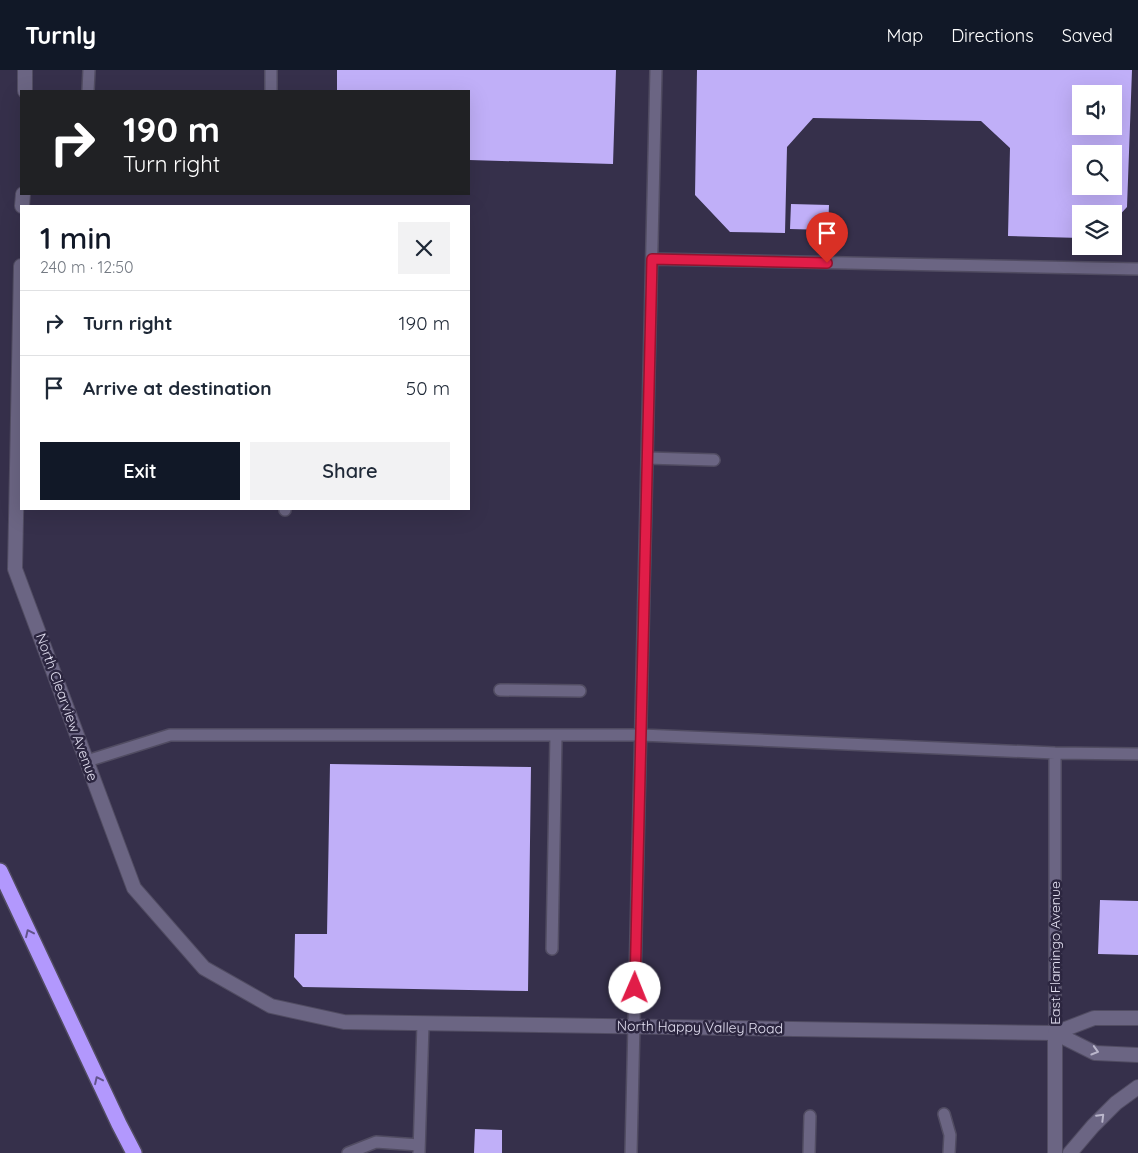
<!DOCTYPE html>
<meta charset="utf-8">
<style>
body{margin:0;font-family:Quicksand,sans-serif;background:#f2f2f3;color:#1f2937;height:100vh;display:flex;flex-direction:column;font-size:19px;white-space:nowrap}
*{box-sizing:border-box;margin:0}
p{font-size:16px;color:#747a83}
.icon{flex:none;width:28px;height:28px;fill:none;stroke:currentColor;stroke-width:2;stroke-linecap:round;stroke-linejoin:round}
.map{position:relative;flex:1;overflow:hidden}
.side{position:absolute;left:20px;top:135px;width:450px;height:305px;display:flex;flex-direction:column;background:#fff;border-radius:0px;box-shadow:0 5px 20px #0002}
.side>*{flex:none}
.guide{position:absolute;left:20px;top:20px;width:450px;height:105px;border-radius:0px;box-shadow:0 5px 20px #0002;background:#202124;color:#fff;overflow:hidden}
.fabs{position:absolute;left:1072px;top:15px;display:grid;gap:10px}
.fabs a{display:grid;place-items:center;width:50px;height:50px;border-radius:0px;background:#fff;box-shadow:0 5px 20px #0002;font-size:25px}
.pin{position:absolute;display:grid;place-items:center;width:42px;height:42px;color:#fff;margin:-51px -21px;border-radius:50% 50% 50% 0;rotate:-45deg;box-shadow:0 0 5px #0007}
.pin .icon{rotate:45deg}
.me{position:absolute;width:55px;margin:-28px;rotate:1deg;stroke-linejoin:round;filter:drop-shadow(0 0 4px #0008)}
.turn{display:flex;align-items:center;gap:18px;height:105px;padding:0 20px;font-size:22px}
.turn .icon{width:65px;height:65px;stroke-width:2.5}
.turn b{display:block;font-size:35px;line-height:42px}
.round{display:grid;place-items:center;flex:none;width:52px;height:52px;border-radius:0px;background:#f2f2f3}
.summary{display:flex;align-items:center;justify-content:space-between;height:85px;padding:0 20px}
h1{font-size:30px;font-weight:600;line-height:38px;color:#111827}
.action{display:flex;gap:10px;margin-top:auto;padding:10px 20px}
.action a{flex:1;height:58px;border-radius:0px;background:#111827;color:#fff;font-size:20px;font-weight:600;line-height:58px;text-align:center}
.action a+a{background:#f2f2f3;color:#1f2937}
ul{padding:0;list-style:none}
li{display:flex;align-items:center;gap:15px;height:65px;padding:0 20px;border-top:1px solid #e0e1e3}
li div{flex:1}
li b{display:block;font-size:19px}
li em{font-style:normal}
header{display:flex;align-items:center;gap:30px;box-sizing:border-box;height:70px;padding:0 25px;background:#111827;color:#fff}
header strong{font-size:24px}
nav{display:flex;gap:28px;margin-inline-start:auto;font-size:18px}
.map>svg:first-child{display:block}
.building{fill:#c0aff8;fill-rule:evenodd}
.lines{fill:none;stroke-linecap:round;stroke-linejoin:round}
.service-casing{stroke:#514c62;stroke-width:14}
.minor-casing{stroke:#514c62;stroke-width:16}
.secondary-casing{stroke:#514c62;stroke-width:16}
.motorway-casing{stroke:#514c62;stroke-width:18}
.service{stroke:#6b6583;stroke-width:11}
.minor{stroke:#6b6583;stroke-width:14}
.secondary{stroke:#6b6583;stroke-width:14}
.motorway{stroke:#b298fd;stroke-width:15}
.oneway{stroke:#62548c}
.oneway2{stroke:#bab6cb}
.route-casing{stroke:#92132f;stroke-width:12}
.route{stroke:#e11d48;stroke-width:9}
.labels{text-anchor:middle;stroke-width:5;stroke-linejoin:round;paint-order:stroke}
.street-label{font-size:14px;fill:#e4e1f2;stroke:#2c2640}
</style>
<header>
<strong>Turnly</strong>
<nav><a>Map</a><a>Directions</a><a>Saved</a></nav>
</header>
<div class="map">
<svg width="1138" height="1083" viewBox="0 0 1138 1083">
<rect width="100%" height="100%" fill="#36304b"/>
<path class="building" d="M337,0H616L613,94L469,90V21H337Z
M697,0H1132L1127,137L1114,151V144H1081V168L1008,166L1010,78L981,51L813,48L787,77L785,163L730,162L695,125ZM1081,24H1114V56H1081ZM1081,84H1114V116H1081Z
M791,134L829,135L828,160L790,159Z
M330,694L531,697L528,921L303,917L294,907L295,864H327Z
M1100,830L1138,831V885L1098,884Z
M475,1059L502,1060V1083H474Z"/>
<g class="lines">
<defs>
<path id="service" d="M88,21L89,0
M271,21V0
M652,189L1138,199
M647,388L714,390
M285,440V439
M500,620L580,621
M1055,683V963
M87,691L170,665H641L1055,683L1138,684
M552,879L556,666
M944,1044L950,1065L949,1083
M348,1083L376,1072L419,1075
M419,1083L423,954
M631,1083L656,0
M809,1083L810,1046"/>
<path id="minor" d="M25,21V0
M22,136L23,124
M21,196L15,499L134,818L204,898L271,936L344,952L1055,963"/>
<path id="secondary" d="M1055,963L1095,983L1138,985
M1055,963L1094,948H1138
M1055,1083V963
M1070,1083L1093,1056L1116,1033L1138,1017"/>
<path id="motorway" d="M0,801L119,1054L134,1083"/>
</defs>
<use href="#service" class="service-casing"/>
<use href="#minor" class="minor-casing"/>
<use href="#secondary" class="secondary-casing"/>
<use href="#motorway" class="motorway-casing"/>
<use href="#service" class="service"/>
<use href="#minor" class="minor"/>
<use href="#secondary" class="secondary"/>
<use href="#motorway" class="motorway"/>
</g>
<defs><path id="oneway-chevron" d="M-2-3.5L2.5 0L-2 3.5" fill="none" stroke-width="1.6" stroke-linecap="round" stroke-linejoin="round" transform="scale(1.25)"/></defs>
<g class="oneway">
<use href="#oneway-chevron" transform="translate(29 863) rotate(-115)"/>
<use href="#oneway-chevron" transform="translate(98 1010) rotate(-115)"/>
</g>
<g class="oneway2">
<use href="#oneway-chevron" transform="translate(1095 981) rotate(16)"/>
<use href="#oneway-chevron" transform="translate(1101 1047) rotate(-45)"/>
</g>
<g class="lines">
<defs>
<path id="route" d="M635,918L652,189L827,193"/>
</defs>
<use href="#route" class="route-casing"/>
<use href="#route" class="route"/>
</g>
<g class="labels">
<g class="street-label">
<text transform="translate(67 637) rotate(70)" y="5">North Clearview Avenue</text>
<text transform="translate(1055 883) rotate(-90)" y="5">East Flamingo Avenue</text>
<text transform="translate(700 957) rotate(1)" y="5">North Happy Valley Road</text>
</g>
</g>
</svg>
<div class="fabs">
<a><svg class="icon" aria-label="sound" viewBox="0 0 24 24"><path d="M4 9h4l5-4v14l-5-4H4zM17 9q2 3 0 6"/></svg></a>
<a><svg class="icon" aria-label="search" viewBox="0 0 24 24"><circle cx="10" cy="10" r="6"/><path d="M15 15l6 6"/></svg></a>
<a><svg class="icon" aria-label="layers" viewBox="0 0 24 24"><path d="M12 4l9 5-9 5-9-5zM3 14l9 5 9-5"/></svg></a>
</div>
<div class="pin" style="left:827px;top:193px;background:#d93025"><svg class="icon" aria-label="arrive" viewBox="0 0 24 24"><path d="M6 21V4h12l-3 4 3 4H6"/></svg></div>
<svg class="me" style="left:635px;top:918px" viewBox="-20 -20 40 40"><circle r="19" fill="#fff"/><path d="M0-13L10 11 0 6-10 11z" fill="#e11d48"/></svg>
<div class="guide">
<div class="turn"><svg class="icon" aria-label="right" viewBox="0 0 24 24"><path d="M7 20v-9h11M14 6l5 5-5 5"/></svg><div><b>190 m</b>Turn right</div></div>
</div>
<section class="side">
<div class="summary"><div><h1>1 min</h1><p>240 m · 12:50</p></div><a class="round"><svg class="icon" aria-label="close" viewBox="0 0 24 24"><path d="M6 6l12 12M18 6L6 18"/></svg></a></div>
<ul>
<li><svg class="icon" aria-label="right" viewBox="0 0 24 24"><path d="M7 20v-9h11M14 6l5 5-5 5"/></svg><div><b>Turn right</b></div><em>190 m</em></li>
<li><svg class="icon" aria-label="arrive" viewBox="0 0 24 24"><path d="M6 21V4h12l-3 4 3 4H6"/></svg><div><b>Arrive at destination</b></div><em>50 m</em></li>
</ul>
<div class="action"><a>Exit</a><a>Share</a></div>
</section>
</div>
